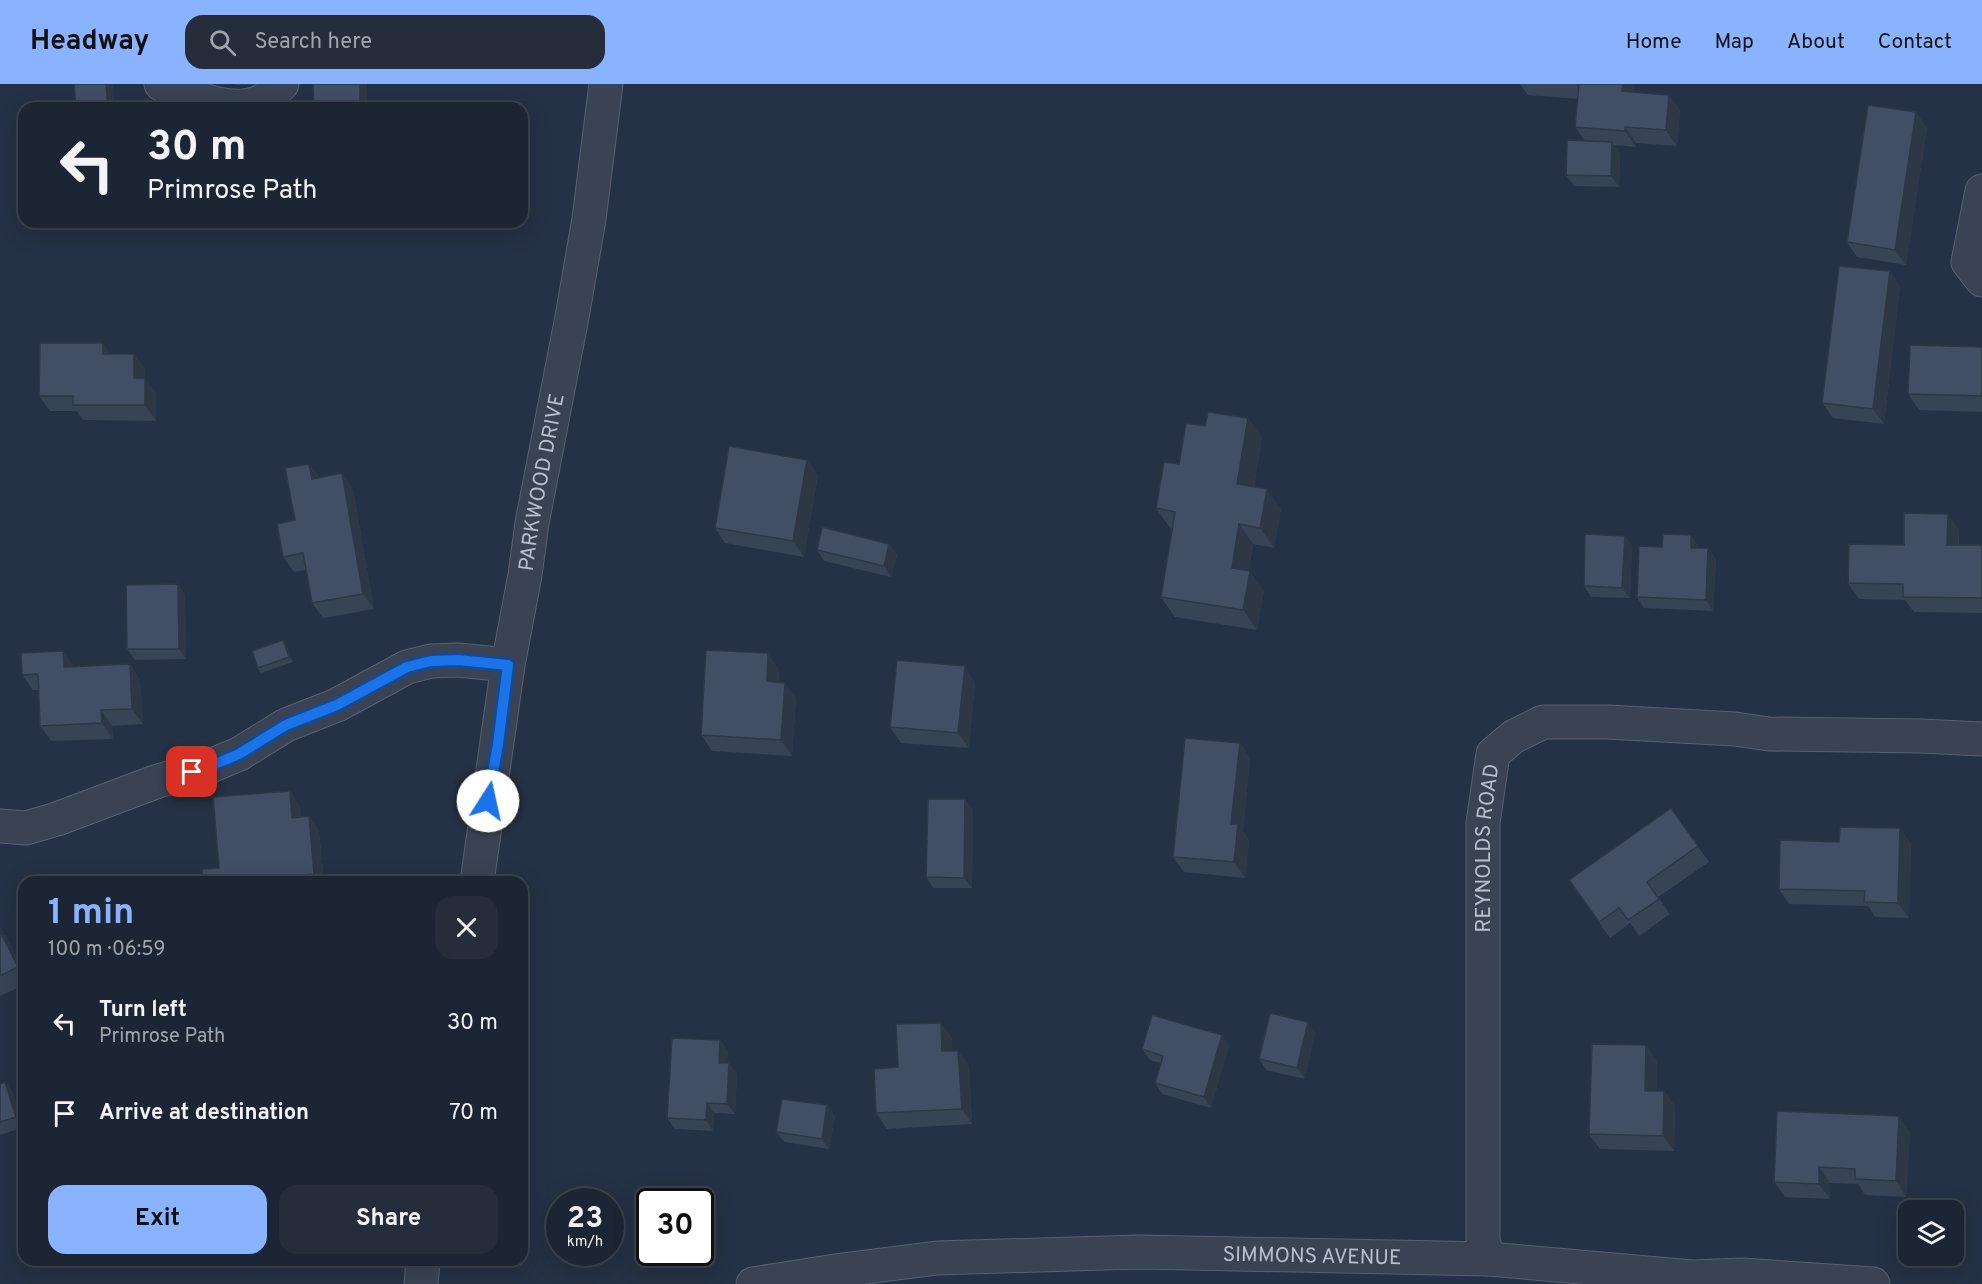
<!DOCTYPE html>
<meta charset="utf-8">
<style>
body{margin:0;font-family:Overpass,sans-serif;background:#252d3b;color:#f1f3f6;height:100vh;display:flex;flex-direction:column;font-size:22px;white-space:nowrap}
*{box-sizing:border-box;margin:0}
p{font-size:20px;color:#a0a5ac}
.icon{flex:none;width:33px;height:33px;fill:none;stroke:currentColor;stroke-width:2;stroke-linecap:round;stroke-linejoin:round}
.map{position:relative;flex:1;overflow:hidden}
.details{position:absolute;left:18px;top:792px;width:510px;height:390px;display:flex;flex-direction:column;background:#1c2533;border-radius:18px;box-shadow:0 6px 24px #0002,0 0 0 2px #3a424e}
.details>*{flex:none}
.hud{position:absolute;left:18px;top:18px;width:510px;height:126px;border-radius:18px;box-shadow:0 6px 24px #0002,0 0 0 2px #3a424e;background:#1c2533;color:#f1f3f6;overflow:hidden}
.tools{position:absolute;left:1898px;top:1116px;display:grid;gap:12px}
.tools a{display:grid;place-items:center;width:66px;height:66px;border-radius:12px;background:#1c2533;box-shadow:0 6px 24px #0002,0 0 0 2px #3a424e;font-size:30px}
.speed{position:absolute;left:546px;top:1104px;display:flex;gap:12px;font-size:30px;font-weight:700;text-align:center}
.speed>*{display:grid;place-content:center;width:78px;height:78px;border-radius:50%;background:#1c2533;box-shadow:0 6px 24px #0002,0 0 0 2px #3a424e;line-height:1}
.speed small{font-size:15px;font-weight:400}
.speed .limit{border:3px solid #111;border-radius:9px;background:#fff;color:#111}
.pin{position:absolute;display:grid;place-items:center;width:51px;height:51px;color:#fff;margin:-26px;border-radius:12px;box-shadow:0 3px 9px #0006}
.me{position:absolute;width:66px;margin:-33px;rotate:10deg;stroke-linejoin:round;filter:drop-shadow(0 0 4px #0008)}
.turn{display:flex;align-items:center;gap:21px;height:126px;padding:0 30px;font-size:27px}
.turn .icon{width:78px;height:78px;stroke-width:2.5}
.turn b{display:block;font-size:42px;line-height:51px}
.round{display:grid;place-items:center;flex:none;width:63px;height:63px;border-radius:18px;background:#252d3b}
.overview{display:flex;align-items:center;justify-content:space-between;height:102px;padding:0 30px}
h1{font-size:36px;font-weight:700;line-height:45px;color:#8ab3ff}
.primary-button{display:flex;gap:12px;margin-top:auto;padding:12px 30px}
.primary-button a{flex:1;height:69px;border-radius:18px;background:#8ab3ff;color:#111;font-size:24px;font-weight:700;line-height:69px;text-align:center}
.primary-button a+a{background:#252d3b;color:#f1f3f6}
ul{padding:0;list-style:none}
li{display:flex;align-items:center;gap:18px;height:90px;padding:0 30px}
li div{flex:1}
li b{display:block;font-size:22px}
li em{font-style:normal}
header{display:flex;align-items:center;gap:36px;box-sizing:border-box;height:84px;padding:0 30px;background:#8ab3ff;color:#111}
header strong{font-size:28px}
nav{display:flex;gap:33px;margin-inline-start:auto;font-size:21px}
.search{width:420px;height:54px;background:#252d3b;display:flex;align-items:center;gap:15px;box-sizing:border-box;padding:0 21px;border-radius:18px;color:#a0a5ac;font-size:22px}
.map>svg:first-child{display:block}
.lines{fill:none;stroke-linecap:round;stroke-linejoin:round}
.minor-casing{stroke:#586171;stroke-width:35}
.minor{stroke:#394354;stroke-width:33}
.wall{fill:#384356}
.shaded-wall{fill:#2e3746}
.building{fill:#414e64;stroke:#2e3746;stroke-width:1.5}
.route-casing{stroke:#114b97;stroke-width:15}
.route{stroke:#1a73e8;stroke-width:10}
.labels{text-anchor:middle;stroke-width:4.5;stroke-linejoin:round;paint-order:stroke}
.street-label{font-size:21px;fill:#b7bfcd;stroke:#1e2839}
</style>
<header>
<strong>Headway</strong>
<div class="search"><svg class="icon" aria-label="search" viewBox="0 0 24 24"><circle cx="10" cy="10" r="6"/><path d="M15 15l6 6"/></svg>Search here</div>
<nav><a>Home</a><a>Map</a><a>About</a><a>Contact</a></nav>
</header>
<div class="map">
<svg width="1982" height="1200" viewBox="0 0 1982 1200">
<rect width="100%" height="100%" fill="#253144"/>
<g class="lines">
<defs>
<g id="minor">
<path d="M161,0C190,11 229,31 260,18C268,14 276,6 282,0"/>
<path d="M1982,107L1968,178L1982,196"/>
<path d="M0,742L26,744L57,735L158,697L208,683L239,670L286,641L337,621L407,583L431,577L458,576L508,581"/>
<path id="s1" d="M477,798L508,581L525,491L532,439L572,233L589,135L606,0"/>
<path id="s2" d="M1489,1175L1483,1157V739L1493,670L1513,653L1543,638H1607L1735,645L1769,650L1921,652L1982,655"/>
<path d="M421,1200L423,1176"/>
<path id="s3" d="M753,1200L842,1186L937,1174L1139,1168L1489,1175L1692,1193L1742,1191L1873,1200"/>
</g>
</defs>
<use href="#minor" class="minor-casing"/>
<use href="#minor" class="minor"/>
</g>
<path class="wall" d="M235,0H270L236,1Z
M1520,0H1635L1634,8L1669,11L1680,26L1677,62L1636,59V63L1614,61L1620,69L1619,103L1574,102L1566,91L1585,57L1575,43L1578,15L1528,11Z
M1916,28L1927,44L1906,181L1857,173L1847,158Z
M1890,187L1900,203L1884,340L1833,334L1822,319Z
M1982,263V328L1919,326L1908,310Z
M111,270H134L145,286V295L156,310V337L83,336L77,327H50L39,312Z
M1248,334L1262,354L1254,403L1281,425L1274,464L1253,460L1249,487L1264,507L1257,546L1175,533L1161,513L1173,445L1170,444L1156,424L1179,380L1205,342Z
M807,376L818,391L804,473L725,459L715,444Z
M309,380L319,393L353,405L374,525L323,534L312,519L306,486L294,488L283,473L295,436Z
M1959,445V461H1982V529L1914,528L1905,516L1859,515L1848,499L1904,461Z
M1625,452L1632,462L1630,514L1591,513L1584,502Z
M889,460L897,471L891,493L824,477L817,466Z
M1698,461V464H1708L1716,475L1713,527L1644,524L1637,513L1662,463Z
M178,500L185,511L186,575L135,576L127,565Z
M287,562L293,578L261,589L258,584Z
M63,567L74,583L130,580L140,596L143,640L112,642L113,655L51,657L40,642L38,606H33L22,591Z
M779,585V598L796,614L792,672L712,667L701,651Z
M975,598L969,664L901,659L890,643Z
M1240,659L1250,675L1243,747L1249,756L1245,794L1184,788L1173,773Z
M290,707L300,723L301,733L309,732L319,748L324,798H203L219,784Z
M965,715L973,726L972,804H933L926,793Z
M1671,724L1709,778L1658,813L1670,830L1639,852L1630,839L1610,854L1569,796Z
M1900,744L1911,760L1909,834L1875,833L1868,822L1789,820L1779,805L1839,758Z
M0,844L6,852L24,889V901L0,912Z
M941,939L952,954V967H958L969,982L972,1040L887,1045L876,1029L898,983Z
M1315,949L1305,995L1266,986L1259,975Z
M1222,951L1229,962L1211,1024L1162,1010L1155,999L1161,979L1150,976L1142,965Z
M720,956L728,967L727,979L737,990L735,1030L714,1029L713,1047L675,1045L667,1034Z
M1646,961L1657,977L1656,1007H1664L1675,1022L1674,1067L1600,1065L1589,1050Z
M5,998L13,1009L24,1043L0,1051V1000Z
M827,1021L835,1032L829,1065L784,1058L776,1048Z
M1910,1048L1906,1113L1865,1111L1858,1100L1830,1099V1115L1785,1113L1774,1098Z"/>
<path class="shaded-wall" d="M106,0H113L115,24H108Z
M360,0H367V24H360Z
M1623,0H1635L1633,22L1622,7Z
M1669,11L1680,26L1677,62L1666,46Z
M1916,28L1927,44L1906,181L1895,166Z
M1625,43L1636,59V63L1625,47Z
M1612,58L1620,69L1619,103L1611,92Z
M1890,187L1900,203L1884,340L1873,325Z
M103,259L113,274L103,270Z
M134,270L145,286V295L156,310V337L145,321L134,294Z
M1248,334L1262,354L1251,420L1237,400Z
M807,376L818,391L804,473L793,457Z
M309,380L320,395H312Z
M342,389L353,405L374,525L363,510Z
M1267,405L1281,425L1274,464L1260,444Z
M1948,430L1959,445L1958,476L1947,461Z
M1239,440L1253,460L1246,504L1232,484Z
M1691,451L1698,461V474L1691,464Z
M1625,452L1632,462L1630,514L1622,504Z
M889,460L897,471L891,493L884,482Z
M1708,464L1716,475L1713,527L1706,516Z
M1250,487L1264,507L1257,546L1243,526Z
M178,500L185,511L186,575L179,565Z
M283,556L287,562L293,578L289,573Z
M63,567L74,582L75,599L64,583Z
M768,569L779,585L778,613L767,597Z
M130,580L140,596L143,640L132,625Z
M965,582L975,598L969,664L958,649Z
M785,599L796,614L792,672L781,656Z
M101,626L112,642L113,655L102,639Z
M1240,659L1250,675L1243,747L1249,756L1245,794L1234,778L1231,740Z
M290,707L300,723L303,749L292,734Z
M965,715L973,726L972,804L964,794Z
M309,732L319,748L324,798H319L314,790Z
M1900,744L1911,760L1909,834L1898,819Z
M0,844L6,852L24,889V892L18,883L0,847Z
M1308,938L1315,949L1305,995L1297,984Z
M941,939L952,954L953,983L942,967Z
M1222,951L1229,962L1211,1024L1204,1013Z
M720,956L728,967L726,989L719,979Z
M1646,961L1657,977L1656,1022L1645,1007Z
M958,967L969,982L972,1040L962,1025Z
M729,979L737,990L735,1030L727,1020Z
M5,998L13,1009L24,1043L16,1033Z
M1664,1007L1675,1022L1674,1067L1663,1052Z
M707,1019L714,1029L713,1047L706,1036Z
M827,1021L835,1032L829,1065L822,1055Z
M1899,1032L1910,1048L1906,1113L1896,1097Z
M1819,1083L1830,1099V1115L1819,1100Z"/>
<path class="building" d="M74,0H106L108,24H76Z
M313,0H360V24H314Z
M1576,0H1623L1622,7L1669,11L1666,46L1625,43V47L1575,43L1579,0Z
M1868,21L1916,28L1895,166L1847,158Z
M1567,56L1612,58L1611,92L1566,91Z
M1839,182L1890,187L1873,325L1822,319Z
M40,259H103V270H134V294H145V321H73V312H39Z
M1910,261L1982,263V312L1908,310Z
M1208,328L1248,334L1237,400L1267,405L1260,444L1239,440L1232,484L1250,487L1243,526L1161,513L1175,428L1156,424L1164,378L1179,380L1186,339L1205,342Z
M729,362L807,376L793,457L715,444Z
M309,380L312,395L342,389L363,510L312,519L303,469L283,473L277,440L295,436L285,384Z
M1904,429L1948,430L1947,461H1982V514L1903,513V500L1848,499L1849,460L1904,461Z
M822,443L889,460L884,482L817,466Z
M1585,450L1625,452L1622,504L1584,502Z
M1663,450L1691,451V464H1708L1706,516L1637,513L1639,462L1662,463Z
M178,500L179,565H127L126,501Z
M283,556L289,573L258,584L252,567Z
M706,566L768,569L767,597L785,599L781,656L701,651Z
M63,567L64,583L130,580L132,625L101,626L102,639L40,642L38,590L22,591L21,569Z
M897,576L965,582L958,649L890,643Z
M1185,654L1240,659L1231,740H1238L1234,778L1173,773Z
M290,707L292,734L309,732L314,790L266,794V798H203L202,785L219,784L213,713Z
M928,715H965L964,794L926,793Z
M1671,724L1698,762L1647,798L1659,815L1628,836L1619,824L1599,838L1569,796Z
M1840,743L1900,744L1898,819L1864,818L1865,807L1779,805L1780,756L1839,758Z
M0,847L18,883L0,892Z
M1270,929L1308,938L1297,984L1259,975Z
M1152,931L1222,951L1204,1013L1155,999L1163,972L1142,965Z
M941,939L942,967H958L962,1025L876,1029L874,985L898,983L896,940Z
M672,954L720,956L719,979H729L727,1020L707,1019L706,1036L667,1034Z
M1592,960L1646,961L1645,1007H1664L1663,1052L1589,1050Z
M5,998L16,1033L0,1038V1000Z
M782,1015L827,1021L822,1055L776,1048Z
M1777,1027L1899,1032L1896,1097L1855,1095V1085L1819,1083V1100L1774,1098Z"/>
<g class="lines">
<defs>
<path id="route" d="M192,688L208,683L239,670L286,641L337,621L407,583L431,577L458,576L508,581L498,660L488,717"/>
</defs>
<use href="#route" class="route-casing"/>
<use href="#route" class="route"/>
</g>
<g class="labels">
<g class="street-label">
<text dy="7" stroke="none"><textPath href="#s1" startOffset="405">PARKWOOD DRIVE</textPath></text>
<text dy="7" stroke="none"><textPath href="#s2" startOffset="412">REYNOLDS ROAD</textPath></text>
<text dy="7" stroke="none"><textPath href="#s3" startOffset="561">SIMMONS AVENUE</textPath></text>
</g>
</g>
</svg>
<div class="tools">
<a><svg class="icon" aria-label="layers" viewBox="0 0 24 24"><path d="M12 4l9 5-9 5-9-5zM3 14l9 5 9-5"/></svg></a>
</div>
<div class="speed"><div>23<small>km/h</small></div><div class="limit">30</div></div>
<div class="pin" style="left:192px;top:688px;background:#d93025"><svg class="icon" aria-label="arrive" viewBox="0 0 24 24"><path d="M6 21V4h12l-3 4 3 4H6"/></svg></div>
<svg class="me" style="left:488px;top:717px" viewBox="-20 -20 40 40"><circle r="19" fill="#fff"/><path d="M0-13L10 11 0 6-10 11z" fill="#1a73e8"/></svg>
<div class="hud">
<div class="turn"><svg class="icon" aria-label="left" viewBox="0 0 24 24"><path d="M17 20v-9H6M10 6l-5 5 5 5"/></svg><div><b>30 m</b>Primrose Path</div></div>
</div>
<section class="details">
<div class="overview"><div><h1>1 min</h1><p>100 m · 06:59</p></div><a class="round"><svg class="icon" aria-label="close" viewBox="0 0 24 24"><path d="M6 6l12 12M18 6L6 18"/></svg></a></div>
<ul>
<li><svg class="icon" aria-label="left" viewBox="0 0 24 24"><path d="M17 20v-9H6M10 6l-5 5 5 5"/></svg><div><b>Turn left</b><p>Primrose Path</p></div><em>30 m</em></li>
<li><svg class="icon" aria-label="arrive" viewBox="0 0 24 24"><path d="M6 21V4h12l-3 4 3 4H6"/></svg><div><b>Arrive at destination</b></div><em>70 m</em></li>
</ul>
<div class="primary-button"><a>Exit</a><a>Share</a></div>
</section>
</div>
